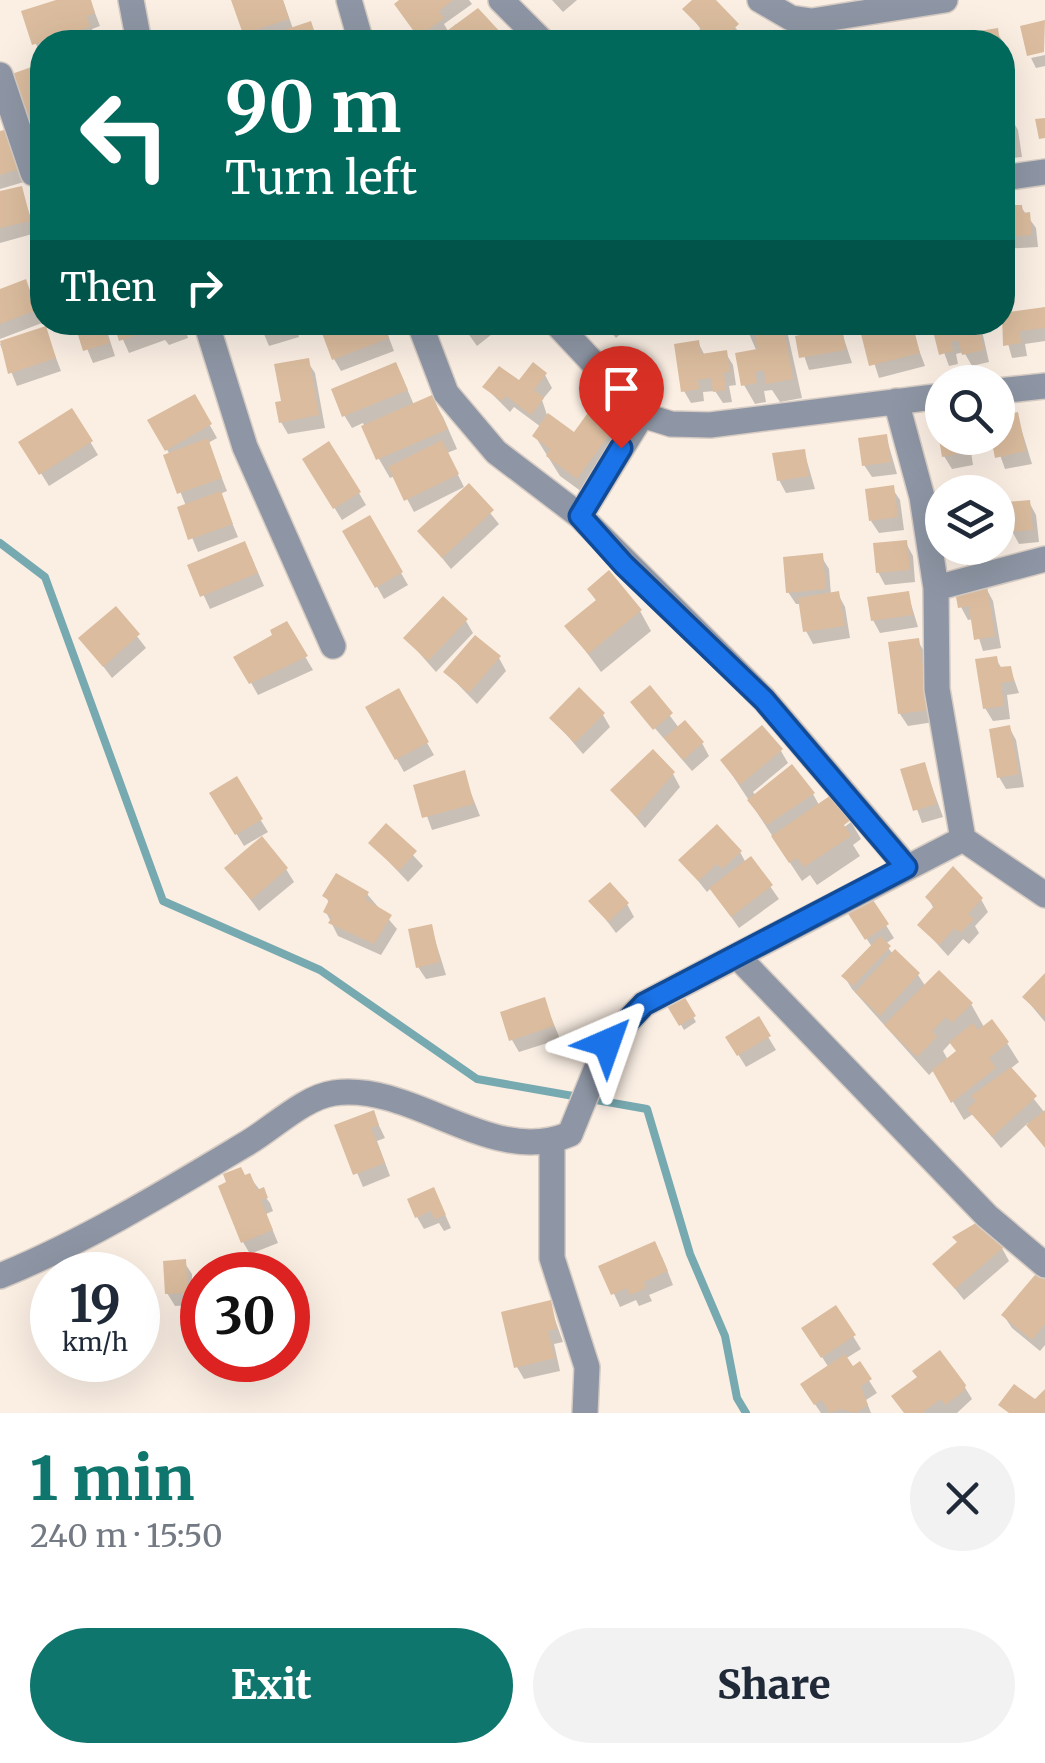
<!DOCTYPE html>
<meta charset="utf-8">
<style>
body{margin:0;font-family:Merriweather,serif;background:#f2f2f3;color:#1f2937;height:100vh;display:flex;flex-direction:column;font-size:38px;white-space:nowrap}
*{box-sizing:border-box;margin:0}
p{font-size:32px;color:#747a83}
.icon{flex:none;width:55px;height:55px;fill:none;stroke:currentColor;stroke-width:2;stroke-linecap:round;stroke-linejoin:round}
.map{position:relative;height:1413px;overflow:hidden}
.side{display:flex;flex-direction:column;background:#fff;flex:1}
.side>*{flex:none}
.top-card{position:absolute;left:30px;top:30px;width:985px;height:305px;border-radius:40px;box-shadow:0 10px 40px #0002;background:#00695c;color:#fff;overflow:hidden}
.buttons{position:absolute;left:925px;top:365px;display:grid;gap:20px}
.buttons a{display:grid;place-items:center;width:90px;height:90px;border-radius:50%;background:#fff;box-shadow:0 10px 40px #0002;font-size:50px}
.speed{position:absolute;left:30px;top:1252px;display:flex;gap:20px;font-size:50px;font-weight:700;text-align:center}
.speed>*{display:grid;place-content:center;width:130px;height:130px;border-radius:50%;background:#fff;box-shadow:0 10px 40px #0002;line-height:1}
.speed small{font-size:25px;font-weight:400}
.speed .limit{border:15px solid #d22;background:#fff;color:#111}
.pin{position:absolute;display:grid;place-items:center;width:85px;height:85px;color:#fff;margin:-102px -42px;border-radius:50% 50% 50% 0;rotate:-45deg;box-shadow:0 0 10px #0007}
.pin .icon{rotate:45deg}
.me{position:absolute;width:110px;margin:-55px;rotate:43deg;stroke-linejoin:round;filter:drop-shadow(0 0 8px #0008)}
.turn{display:flex;align-items:center;gap:35px;height:210px;padding:0 30px;font-size:45px}
.turn .icon{width:130px;height:130px;stroke-width:2.5}
.turn b{display:block;font-size:70px;line-height:85px}
.then{display:flex;align-items:center;height:95px;padding:0 30px;background:#0003;gap:20px;font-size:38px}
.round{display:grid;place-items:center;flex:none;width:105px;height:105px;border-radius:52px;background:#f2f2f3}
.summary{display:flex;align-items:center;justify-content:space-between;height:170px;padding:0 30px}
h1{font-size:60px;font-weight:800;line-height:75px;color:#0f766e}
.cta{display:flex;gap:20px;margin-top:auto;padding:20px 30px}
.cta a{flex:1;height:115px;border-radius:60px;background:#0f766e;color:#fff;font-size:40px;font-weight:800;line-height:115px;text-align:center}
.cta a+a{background:#f2f2f3;color:#1f2937}
.map>svg:first-child{display:block}
.shadow{fill:#0003;fill-rule:evenodd}
.lines{fill:none;stroke-linecap:round;stroke-linejoin:round}
.stream{stroke:#77a9b0;stroke-width:8}
.building{fill:#dbbc9e}
.minor-casing{stroke:#d7ccc3;stroke-width:28}
.minor{stroke:#8e96a5;stroke-width:25}
.route-casing{stroke:#114b97;stroke-width:25}
.route{stroke:#1a73e8;stroke-width:18}
</style>
<div class="map">
<svg width="1045" height="1413" viewBox="0 0 1045 1413">
<rect width="100%" height="100%" fill="#fbefe4"/>
<path class="shadow" d="M65,0H90L100,26L92,29L96,40L42,42L41,57L24,12Z
M241,0H283L293,29L310,24L319,42H250Z
M403,0H469L472,4L444,24L448,31L456,24L500,36L504,42H423L404,17Z
M552,0H577L563,12Z
M695,0H712L744,38L740,42H697L695,38L702,31L686,9Z
M996,31L1004,43L1007,66H1002V42H956V37Z
M1045,55V66L1036,68L1031,58Z
M36,68L42,79V157L34,127L25,115Z
M1011,118L1018,130L1022,157L1002,159V119Z
M0,133L14,144L24,182L0,189Z
M21,189L36,233L0,243V194Z
M1021,207L1036,228L1038,247L1002,249V217L1014,216Z
M25,282L42,323L0,339V291Z
M1045,312V341L1025,344L1027,356L1012,358L1002,322Z
M76,322H104L115,356L93,363Z
M115,322H183L188,338L169,345L165,340L129,353Z
M259,322H295L299,337L269,346Z
M383,322L394,351L341,371L334,359Z
M460,322H498L501,327L477,346Z
M602,322H634L616,338Z
M744,322H785L802,398L780,402L772,390L764,391L766,402L755,404L744,385L757,352Z
M861,322H895L898,332L906,330L902,322H921L910,326L925,366L879,378Z
M946,322H990L991,329L982,331L989,362L972,366L964,352L956,354L958,364L949,366L934,325Z
M45,329L61,371L17,386L0,344Z
M841,330L852,363L809,370L798,338Z
M698,342L705,356L725,352L733,365L736,385L729,386L732,402L723,403L715,391L703,392L704,401L691,403L684,391Z
M307,361L315,373L325,428L288,434L281,422L283,403Z
M545,375L552,388L542,400L547,415L575,435L618,422L629,441L589,497L560,476L535,436L541,427L514,407L510,412L485,387L519,384Z
M402,377L414,405L431,398L443,417L457,449L447,453L464,487L414,512L395,476L390,478L379,459L363,423L352,428L344,415Z
M194,397L217,438L208,443L227,491L220,494L238,537L198,552L180,508L186,506L166,456L170,455L151,421Z
M72,411L98,455L49,486L22,443Z
M1017,415L1032,464L1005,469L994,438H998V419Z
M942,428V438H969L973,465L952,469L944,456L940,429Z
M886,436L897,474L872,477L864,465Z
M804,451L815,489L786,493L779,480Z
M305,460L359,493L366,505L342,520Z
M469,487L499,524L451,569L420,531Z
M892,488L900,500L904,530L879,533L871,521Z
M1029,502L1036,515L1039,542L1019,544L1012,531Z
M369,518L408,585L384,599L346,532Z
M906,543L913,556L915,582L885,585L878,572Z
M959,548H986L988,564L968,568Z
M251,556L264,586L210,609L190,566Z
M821,556L829,569L831,595L838,594L845,607L850,638L813,644L806,631L802,604H796L788,592Z
M986,588L993,601L1001,648L983,651L973,619L968,620L961,607Z
M590,590L640,611L651,631L601,672L568,627L597,602Z
M908,594L918,627L880,633L873,620Z
M116,609L146,648L112,678L82,638Z
M466,621L473,633L436,672L406,638Z
M286,624L313,670L258,695L237,658L276,636Z
M918,641L925,653L934,722L908,726L900,714Z
M499,658L506,671L477,704L446,672Z
M996,659L1002,669L1010,668L1019,693L1007,695L1010,719L993,721L985,708Z
M650,689L679,728L702,743L709,756L692,771L633,703Z
M398,692L434,755L404,772L368,708Z
M603,715L610,727L583,754L552,718Z
M1009,727L1016,740L1024,787L1006,789L999,777Z
M781,751L788,763L753,792L756,796L791,768L813,794L835,834L851,822L861,839L853,845L860,856L817,885L810,875L802,881L723,761Z
M924,765L943,817L922,823L903,771Z
M463,773L480,816L432,830L416,786Z
M673,774L680,787L645,828L613,790Z
M236,780L268,832L244,846L212,794Z
M386,826L423,866L408,882L371,843Z
M740,852L746,863L751,859L779,899L739,928L711,888L707,892L682,861Z
M227,869H286L294,882L259,911Z
M953,870L977,892L988,912L975,926L979,933L969,944L963,939L948,956L920,925L934,909L928,898Z
M367,894L397,929L381,955L338,936L326,912L330,904L325,896Z
M868,897L894,938L885,944L893,954L918,975L926,987L971,1004L984,1027L1007,1043L1019,1062L1010,1069L1045,1113V1142L1028,1123L1001,1148L973,1114L964,1120L934,1070L929,1075L852,989L844,976L872,947L856,922ZM951,1042L958,1053L948,1060L943,1051Z
M592,901L627,904L634,917L616,933Z
M431,927L446,975L426,979L418,967Z
M1045,976V1022L1025,998Z
M681,995L696,1022L684,1030L668,1002Z
M544,1000L560,1039L519,1052L512,1040Z
M758,1020L776,1050L746,1067L728,1038Z
M373,1113L385,1138L377,1141L390,1176L363,1187L338,1127Z
M249,1176L270,1203L273,1211L266,1214L278,1243L250,1254L243,1242L245,1178Z
M440,1203L451,1228L444,1231L439,1223L424,1229L417,1217Z
M1002,1248L1009,1261L964,1300L935,1264Z
M662,1257L673,1285L649,1295L652,1301L639,1306L636,1300L620,1307L602,1267Z
M184,1262L192,1274L193,1305L175,1306L167,1293Z
M1045,1277V1345L1040,1351L1012,1328L1004,1316Z
M549,1303L563,1342L554,1344L560,1371L524,1379L517,1367Z
M836,1309L861,1349L845,1359L852,1369L859,1365L877,1393L866,1400L871,1413H821L810,1397L829,1368L812,1341Z
M964,1386L972,1399L957,1413H904Z"/>
<g class="lines">
<path class="stream" d="M0,543L45,577L163,901L320,970L477,1079L647,1109L690,1254L725,1336L737,1398L746,1413"/>
</g>
<path class="building" d="M56,0H91L95,13L87,16L90,27L32,45L21,11Z
M231,0H283L289,19L243,34Z
M399,0H453L439,11L444,18L418,37L394,4Z
M692,0H716L739,24L720,42H697L692,37L701,28L682,9Z
M478,8L502,34L493,42H432Z
M1045,20L1044,52L1027,56L1020,26Z
M311,21L318,42H262L260,38Z
M998,28L1000,42H954L953,35Z
M37,65L42,110L23,116L9,75Z
M1013,115L1016,145L1002,146V116Z
M1045,118V138L1039,139L1035,119Z
M42,119V162H41L30,123Z
M8,129L19,169L0,175V131Z
M22,186L31,221L0,228V191Z
M1011,205H1022L1023,213L1030,212L1032,235L1002,237V215L1011,214Z
M26,279L37,310L0,324V289Z
M1045,307V328L1020,331L1021,343L1003,346L1002,313Z
M74,322H103L110,343L83,351Z
M113,322H188V323L159,334L157,328L119,341Z
M256,322H297V324L259,334Z
M335,322H383L389,338L332,360L320,328Z
M459,322H484L468,335Z
M742,322H783L793,379L766,384L764,370L755,372L757,383L741,386L735,353L757,349L755,333L744,334Z
M858,322H894L896,330L913,326L920,353L869,366Z
M977,322L984,350L962,355L958,340L951,342L953,351L939,355L931,323Z
M46,326L56,358L8,374L0,341Z
M842,327L846,350L799,358L795,336Z
M699,340L701,354L727,350L730,372L724,373L726,390L713,392L711,378L698,380L699,389L681,392L674,344Z
M309,358L319,415L279,423L275,402L281,401L274,364Z
M396,362L408,390L342,417L331,389Z
M533,362L547,373L534,390L544,398L531,415L506,396L502,401L482,387L499,366L519,380Z
M195,394L212,424L165,451L147,420Z
M432,395L448,429L376,460L361,426Z
M595,403L620,420L577,479L546,456L550,449L532,436L548,413L574,432Z
M72,408L93,441L39,475L18,442Z
M1018,412L1026,451L995,458L991,438H998V416Z
M942,426V438H965L968,452L942,457L937,427Z
M887,434L891,462L862,466L858,438Z
M208,438L222,478L177,494L163,455Z
M442,440L459,474L404,501L388,467Z
M329,441L361,492L333,509L302,459Z
M805,449L809,476L777,481L772,453Z
M469,483L494,510L442,558L417,531Z
M894,485L898,517L869,521L865,489Z
M221,491L233,524L188,540L177,507Z
M1030,500L1033,530L1009,532L1006,502Z
M370,515L403,572L375,588L342,531Z
M907,540L910,570L876,573L873,543Z
M245,541L258,573L200,597L187,565Z
M957,548H982L983,552L958,556Z
M823,553L826,589L786,593L783,557Z
M609,570L642,610L588,654L564,626L596,600L587,589Z
M987,586L995,636L974,640L969,606L958,608L955,591Z
M839,591L845,626L803,632L798,598Z
M909,591L913,615L871,621L867,597Z
M443,596L468,619L428,661L403,638Z
M116,606L140,634L103,667L78,638Z
M287,621L308,656L249,684L233,657L272,635L270,630Z
M475,635L501,656L469,693L443,672Z
M919,638L929,710L898,714L888,642Z
M997,656L999,667L1011,666L1014,681L1001,683L1004,706L983,709L975,659Z
M650,685L673,713L653,730L630,702Z
M579,687L605,713L575,743L549,718Z
M399,688L429,742L395,760L365,707Z
M685,720L704,742L683,760L664,738Z
M762,725L783,749L740,785L720,760Z
M1010,725L1019,774L997,778L989,729Z
M653,749L675,772L636,817L610,790Z
M925,762L937,804L913,811L900,769Z
M792,764L815,793L767,825L747,800Z
M465,770L474,804L422,818L413,785Z
M237,776L263,819L235,835L209,793Z
M834,793L852,819L844,825L851,836L804,867L797,858L789,863L771,836Z
M386,823L417,851L399,871L368,843Z
M717,824L742,851L722,869L717,864L698,881L678,860Z
M262,836L288,868L251,900L224,868Z
M751,856L773,885L731,917L709,888Z
M953,866L983,898L968,914L974,919L960,933L955,928L939,945L917,925L934,906L925,897Z
M336,873L369,892L365,899L392,915L374,944L328,923L332,917L323,912L329,900L322,896Z
M610,882L629,903L608,922L588,901Z
M869,894L889,924L865,940L845,909Z
M432,924L440,962L416,968L408,929Z
M880,936L891,946L853,986L841,976Z
M895,949L920,973L880,1016L855,992Z
M939,970L973,1003L952,1023L946,1017L932,1031L937,1037L917,1057L884,1025Z
M1045,973V1018L1022,997Z
M681,991L696,1016L679,1026L664,1001Z
M545,997L554,1026L509,1041L500,1012Z
M759,1016L771,1036L737,1056L725,1037Z
M992,1019L1009,1042L989,1058L996,1068L951,1103L932,1070L956,1051L949,1042L973,1023L978,1030Z
M1011,1067L1037,1096L992,1137L967,1109L976,1101L971,1096Z
M374,1110L379,1125L371,1128L385,1163L353,1175L334,1125Z
M1045,1110V1148L1026,1125Z
M241,1167L245,1175L250,1173L257,1190L264,1187L268,1198L261,1200L273,1230L241,1243L218,1186L226,1182L223,1174Z
M434,1187L446,1215L434,1219L431,1211L415,1218L407,1199Z
M981,1220L1004,1247L955,1289L932,1264L957,1242L952,1237Z
M655,1241L668,1271L644,1282L646,1288L630,1295L627,1288L611,1295L598,1266Z
M186,1259L188,1293L165,1294L163,1261Z
M110,1267L112,1275H88V1274Z
M1040,1269L1045,1274V1324L1032,1340L1001,1315Z
M551,1300L557,1329L548,1331L555,1358L514,1368L501,1312Z
M836,1305L856,1335L821,1358L801,1328Z
M940,1350L966,1385L964,1391L945,1405L941,1399L922,1413H904L891,1396L917,1377L912,1371Z
M845,1354L853,1366L860,1361L872,1379L861,1386L868,1405L856,1413L840,1409L830,1413L822,1400L814,1405L800,1384Z
M1014,1384L1035,1399L1045,1389V1413H1009L998,1405Z"/>
<g class="lines">
<defs>
<path id="minor" d="M131,0L139,42
M349,0L361,42
M501,0L543,42
M760,0L791,18L812,21L945,0
M0,75L33,173
M1002,178L1045,172
M206,322L245,447L333,646
M419,322L446,393L496,452L580,516L764,699L907,867
M555,322L642,415L671,424L710,425L942,396
M998,391L1045,386
M896,401L922,497L936,588L937,689L963,839L1045,895
M580,516L642,415
M936,588L1045,559
M738,957L987,1216L1045,1265
M552,1142V1258L587,1367L585,1413
M0,1276C86,1241 169,1190 249,1142C274,1127 305,1097 334,1093C414,1082 492,1168 570,1134L607,1043L644,1004L963,839"/>
</defs>
<use href="#minor" class="minor-casing"/>
<use href="#minor" class="minor"/>
</g>
<g class="lines">
<defs>
<path id="route" d="M607,1043L644,1004L906,867L764,700L624,565L580,516L621,448"/>
</defs>
<use href="#route" class="route-casing"/>
<use href="#route" class="route"/>
</g>
</svg>
<div class="buttons">
<a><svg class="icon" aria-label="search" viewBox="0 0 24 24"><circle cx="10" cy="10" r="6"/><path d="M15 15l6 6"/></svg></a>
<a><svg class="icon" aria-label="layers" viewBox="0 0 24 24"><path d="M12 4l9 5-9 5-9-5zM3 14l9 5 9-5"/></svg></a>
</div>
<div class="speed"><div>19<small>km/h</small></div><div class="limit">30</div></div>
<div class="pin" style="left:621px;top:448px;background:#d93025"><svg class="icon" aria-label="arrive" viewBox="0 0 24 24"><path d="M6 21V4h12l-3 4 3 4H6"/></svg></div>
<svg class="me" style="left:607px;top:1043px" viewBox="-20 -20 40 40"><path d="M0-17L14 15 0 8-14 15z" fill="#1a73e8" stroke="#fff" stroke-width="4"/></svg>
<div class="top-card">
<div class="turn"><svg class="icon" aria-label="left" viewBox="0 0 24 24"><path d="M17 20v-9H6M10 6l-5 5 5 5"/></svg><div><b>90 m</b>Turn left</div></div>
<div class="then">Then<svg class="icon" aria-label="right" viewBox="0 0 24 24"><path d="M7 20v-9h11M14 6l5 5-5 5"/></svg></div>
</div>
</div>
<section class="side">
<div class="summary"><div><h1>1 min</h1><p>240 m · 15:50</p></div><a class="round"><svg class="icon" aria-label="close" viewBox="0 0 24 24"><path d="M6 6l12 12M18 6L6 18"/></svg></a></div>
<div class="cta"><a>Exit</a><a>Share</a></div>
</section>
